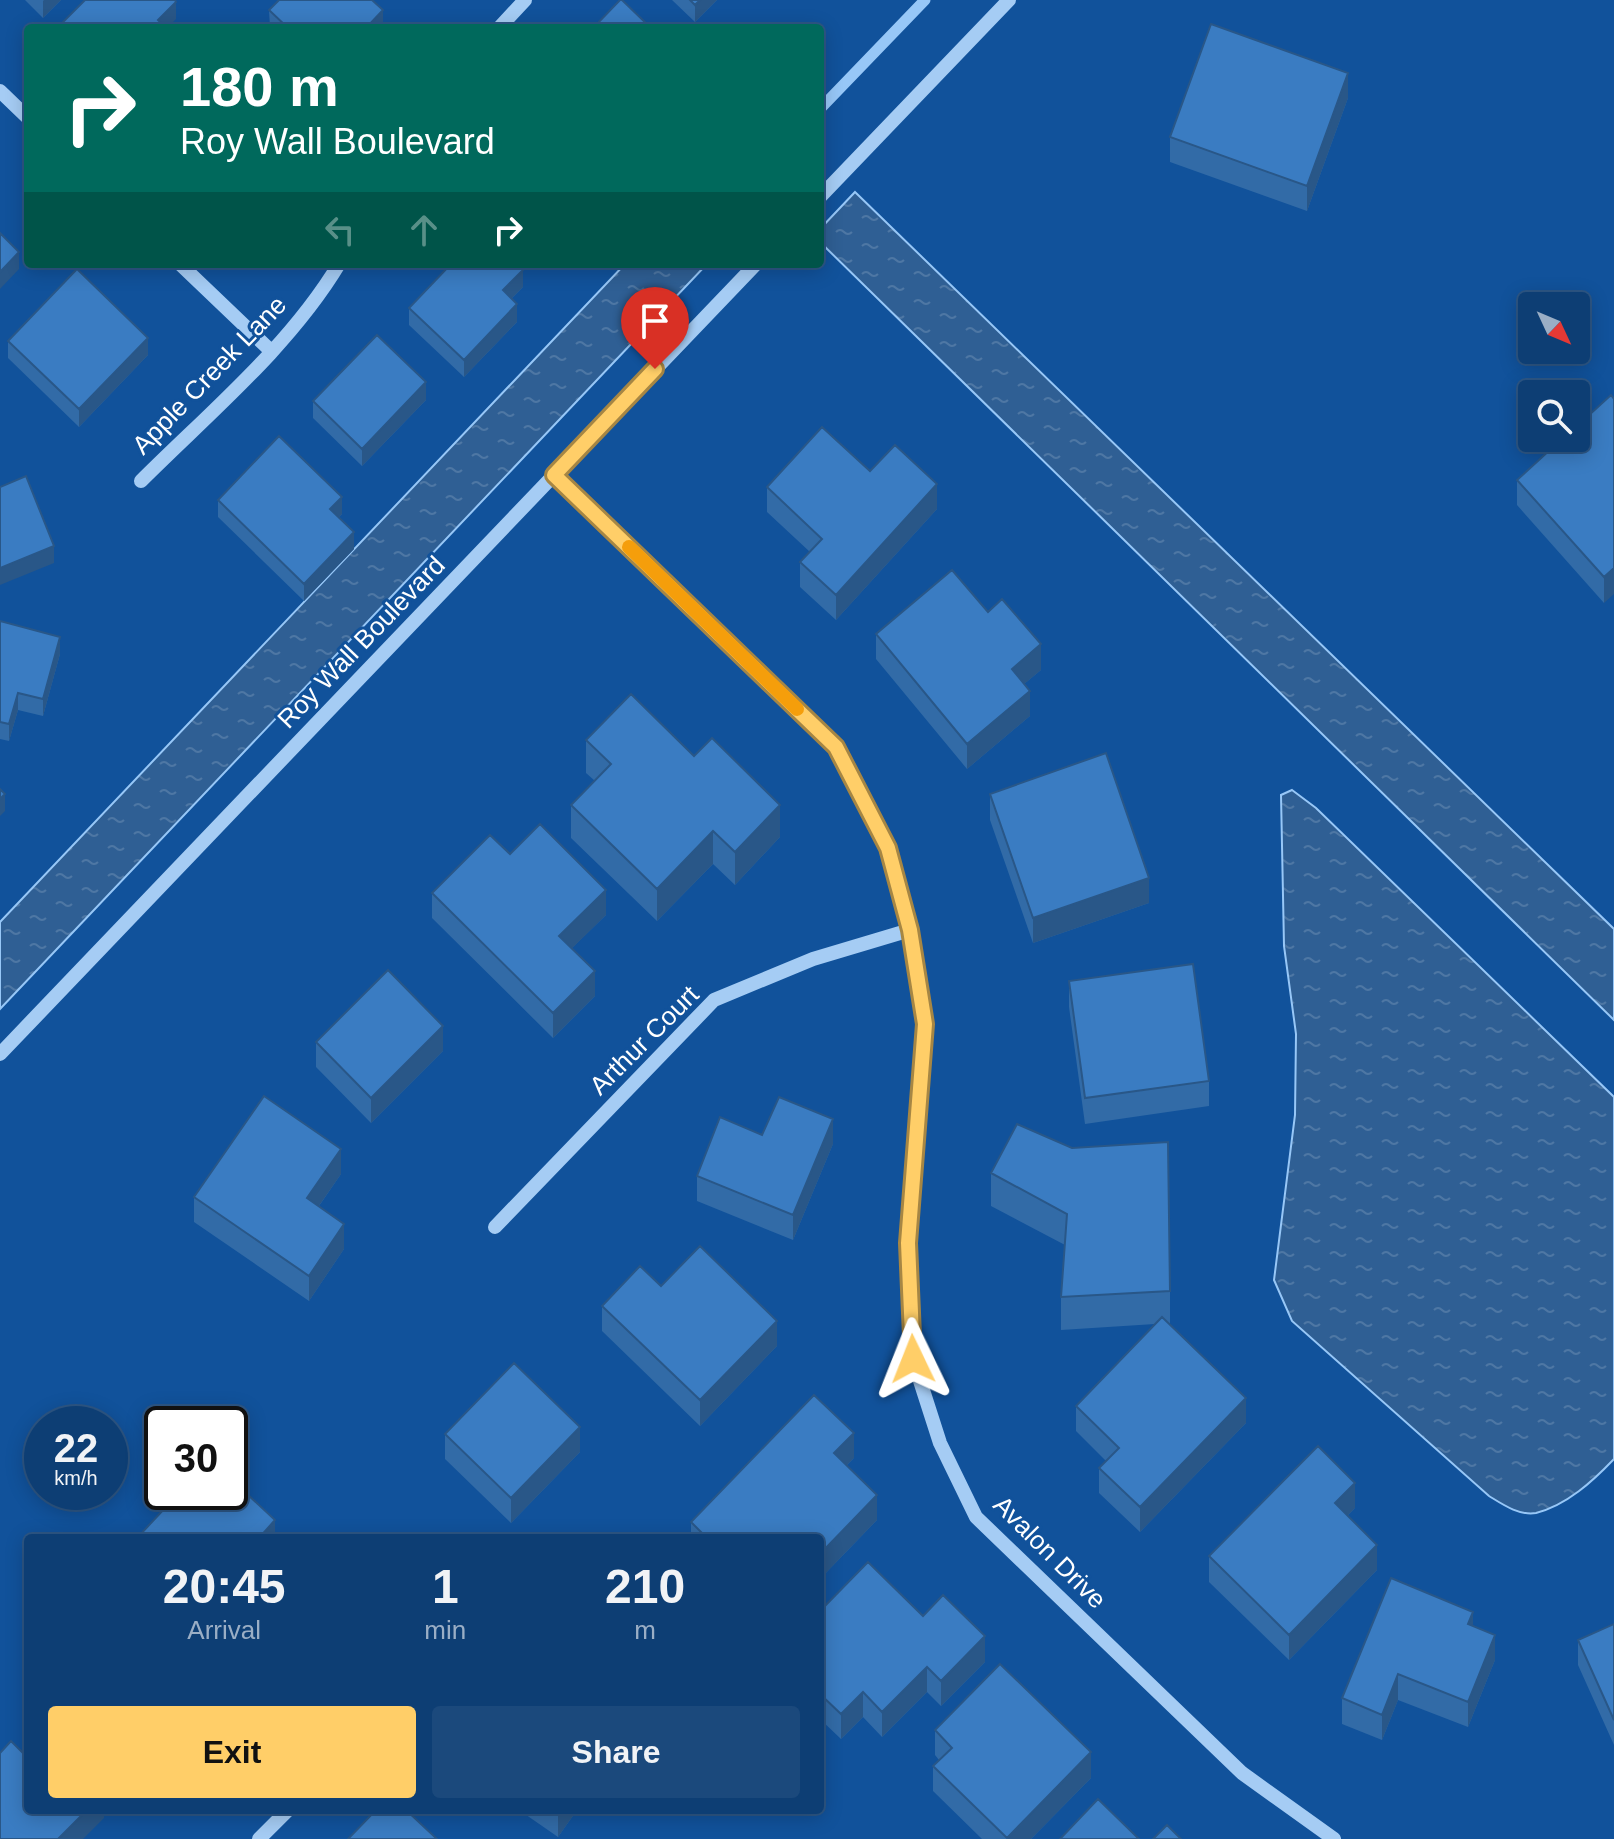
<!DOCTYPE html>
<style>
body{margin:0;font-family:Arial,sans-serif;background:#1b497c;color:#f1f3f6;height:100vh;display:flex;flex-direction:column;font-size:30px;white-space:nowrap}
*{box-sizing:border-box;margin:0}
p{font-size:26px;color:#9aaec5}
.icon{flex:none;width:44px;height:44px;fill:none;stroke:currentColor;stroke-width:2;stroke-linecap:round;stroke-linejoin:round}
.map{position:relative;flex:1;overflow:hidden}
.details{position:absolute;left:24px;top:1534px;width:800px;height:280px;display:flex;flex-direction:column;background:#0d3e74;border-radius:8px;box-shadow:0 4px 20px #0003,0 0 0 2px #2d5786}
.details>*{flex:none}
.banner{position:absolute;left:24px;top:24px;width:800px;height:244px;border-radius:8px;box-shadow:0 4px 20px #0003,0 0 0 2px #2d5786;background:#00695c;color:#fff;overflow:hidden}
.needle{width:52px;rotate:134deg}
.buttons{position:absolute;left:1518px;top:292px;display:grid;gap:16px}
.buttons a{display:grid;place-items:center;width:72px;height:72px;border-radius:8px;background:#0d3e74;box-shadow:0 4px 20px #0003,0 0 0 2px #2d5786;font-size:40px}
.speed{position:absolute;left:24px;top:1406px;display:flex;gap:16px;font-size:40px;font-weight:700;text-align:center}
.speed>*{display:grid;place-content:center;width:104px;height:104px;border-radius:50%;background:#0d3e74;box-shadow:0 4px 20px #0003,0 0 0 2px #2d5786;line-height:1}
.speed small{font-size:20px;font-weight:400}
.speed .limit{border:4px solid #111;border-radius:12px;background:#fff;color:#111}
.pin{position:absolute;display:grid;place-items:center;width:68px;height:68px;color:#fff;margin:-82px -34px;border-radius:50% 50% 50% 0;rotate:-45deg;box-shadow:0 0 8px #0007}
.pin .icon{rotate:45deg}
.me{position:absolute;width:88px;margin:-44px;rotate:358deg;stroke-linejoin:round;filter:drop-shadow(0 0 6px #0008)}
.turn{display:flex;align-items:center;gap:28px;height:168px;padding:0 24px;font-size:36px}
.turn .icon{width:104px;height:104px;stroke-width:2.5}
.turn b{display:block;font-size:56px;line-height:68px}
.lanes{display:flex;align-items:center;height:76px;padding:0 24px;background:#0003;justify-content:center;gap:40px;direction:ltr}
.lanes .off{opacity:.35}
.eta{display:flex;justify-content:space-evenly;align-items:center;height:136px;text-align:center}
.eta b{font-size:48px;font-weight:600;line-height:56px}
.primary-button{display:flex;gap:16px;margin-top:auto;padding:16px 24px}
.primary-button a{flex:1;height:92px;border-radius:8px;background:#ffce68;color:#111;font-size:32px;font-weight:600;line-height:92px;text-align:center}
.primary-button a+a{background:#1b497c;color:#f1f3f6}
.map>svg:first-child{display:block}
.water{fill:url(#water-ripples);stroke:#97c7f7;stroke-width:2}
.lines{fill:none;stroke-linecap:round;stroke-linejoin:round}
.stream{stroke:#97c7f7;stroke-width:11}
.minor{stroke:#a5ccf4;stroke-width:14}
.wall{fill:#326ba7}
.shaded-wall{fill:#295788}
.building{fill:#3a7cc2;stroke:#295788;stroke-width:2}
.route-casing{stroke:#a68644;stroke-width:20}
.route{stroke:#ffce68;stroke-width:14}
.slow{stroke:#f59e0b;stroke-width:14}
.labels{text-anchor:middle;stroke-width:6;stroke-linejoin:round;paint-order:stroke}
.street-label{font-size:26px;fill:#fff;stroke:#11529b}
</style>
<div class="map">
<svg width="1614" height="1839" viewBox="0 0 1614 1839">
<defs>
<pattern id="water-ripples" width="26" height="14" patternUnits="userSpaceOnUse" patternTransform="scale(2)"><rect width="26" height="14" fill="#2f5f94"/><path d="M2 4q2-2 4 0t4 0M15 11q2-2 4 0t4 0" fill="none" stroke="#4e77a4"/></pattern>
</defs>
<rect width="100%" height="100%" fill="#11529b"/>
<path class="water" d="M855,192L1614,929V1020L820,242V229Z
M625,264H707L0,1009V922Z
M1292,790L1316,808L1614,1097V1459C1593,1481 1567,1505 1536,1513C1519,1516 1502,1504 1489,1496L1292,1321L1274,1280L1295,1115L1296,1034L1284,946L1281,795Z"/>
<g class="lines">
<path class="stream" d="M820,109L925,0"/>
<path class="minor" d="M499,28L525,0
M0,91L28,118
M820,197L1009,0
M180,264L271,351
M554,475L836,747L888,848L910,930L925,1024L908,1243L913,1359L940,1443L976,1517L1242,1773L1334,1839
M141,481C209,413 289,347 339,264
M0,1054L756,264
M495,1227L714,1000L813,959L910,930
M259,1839L288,1810"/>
</g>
<path class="wall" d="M25,0H61L43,18Z
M672,0H717L695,22Z
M269,10H383V28H270Z
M1348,98L1307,211L1170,162V137Z
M523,287L511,299L517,322L464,377L409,325V308Z
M8,341L148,355L79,427L8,358Z
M1614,399L1604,603L1517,505V480Z
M426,400L362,466L313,418V401Z
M870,471L937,509L836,620L800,587V562L810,552L767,512V487Z
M218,500L342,514L338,518L354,549L304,601L218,517Z
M988,612L1041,670L1024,684L1030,716L967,769L876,659V634Z
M0,621L60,654L43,716L18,710L9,741L0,739Z
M586,740L694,756L780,837L735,885L713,864L657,921L571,838V805L595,781L586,773Z
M990,794L1149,903L1033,943L990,820Z
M510,854L606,915L572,948L595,996L553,1038L432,918V893Z
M1069,981L1209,1081V1106L1085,1124L1069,1007Z
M316,1042L443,1051L371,1123L316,1067Z
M1017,1124L1170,1291V1323H1169L1246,1423L1140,1532L1099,1493V1468L1106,1461L1076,1431V1406L1155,1324L1061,1330V1297L1065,1245L991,1206V1173Z
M833,1144L793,1240L697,1201V1176Z
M341,1174L319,1206L344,1249L309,1301L194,1222V1197Z
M661,1286L777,1346L700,1426L602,1331V1306Z
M445,1434L580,1452L511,1523L445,1459Z
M854,1458L847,1465L877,1520L820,1579V1538H691V1522Z
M1355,1508L1348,1515L1377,1570L1289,1660L1209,1582V1556Z
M820,1611L923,1616L985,1662L941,1706L927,1692L882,1737L863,1717L841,1739L820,1719Z
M1614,1624V1745L1578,1665V1640Z
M1473,1626L1495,1660L1468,1727L1398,1700L1382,1740L1342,1724V1698Z
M935,1730L1091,1778L1031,1839H982L933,1791V1766L939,1760L935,1755Z
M519,1810H577L558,1837Z"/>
<path class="shaded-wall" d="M44,0H61L43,18V1Z
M700,0H717L695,22V5Z
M176,2V19L167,28H158V20Z
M383,10V28H366Z
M1348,73V98L1307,211V186Z
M19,252V269L0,289V272Z
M523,270V287L503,307V290Z
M517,304V322L464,377V360Z
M148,338V355L79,427V409Z
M426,382V400L362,466V449Z
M937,484V509L836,620V595Z
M342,497V514L330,526V509Z
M354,532V549L304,601V584Z
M54,546V563L0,585V568Z
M1614,568V594L1604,603V577Z
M60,637V654L43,716V699Z
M1041,644V670L1012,694V669Z
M1030,691V716L967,769V744Z
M18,693V710L9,741V724Z
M5,794V811L0,816V799Z
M780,805V837L735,885V852Z
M713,831V864L657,921V889Z
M1149,878V903L1033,943V918Z
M606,890V915L559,961V936Z
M595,971V996L553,1038V1013Z
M443,1026V1051L371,1123V1098Z
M833,1119V1144L793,1240V1215Z
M341,1149V1174L307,1223V1198Z
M344,1224V1249L309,1301V1276Z
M777,1321V1346L700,1426V1400Z
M1246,1398V1423L1140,1532V1507Z
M580,1427V1452L511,1523V1498Z
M854,1433V1458L834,1478V1453Z
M1355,1483V1508L1335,1528V1503Z
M877,1495V1520L820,1579V1554Z
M275,1520V1538H259Z
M1377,1545V1570L1289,1660V1635Z
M1473,1612V1637L1468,1624Z
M1495,1635V1660L1468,1727V1702Z
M985,1636V1662L941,1706V1681Z
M927,1667V1692L882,1737V1712Z
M1398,1674V1700L1382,1740V1715Z
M863,1692V1717L841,1739V1714Z
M1091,1752V1778L1031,1839H1007Z
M87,1810H104V1818L83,1839H58Z
M559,1810H577L558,1837V1812Z"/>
<path class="building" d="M85,0H175L176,2L158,20L166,28H69L63,22Z
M279,0H372L383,10L366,28H288L269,10Z
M620,0H622L651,28H593Z
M690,0H700L695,5Z
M1211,24L1348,73L1307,186L1170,137Z
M0,233L19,252L0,272Z
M451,264H517L523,270L503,290L517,304L464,360L409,308Z
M77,269L148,338L79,409L8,341Z
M377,335L426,382L362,449L313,401Z
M1611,395L1614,399V568L1604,577L1517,480L1563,438H1576V427Z
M822,427L870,471L895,445L937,484L836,595L800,562L822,539L767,487Z
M279,436L342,497L330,509L354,532L304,584L218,500Z
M26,476L54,546L0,568V487Z
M952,570L988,612L1002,599L1041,644L1012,669L1030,691L967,744L876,634Z
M0,621L60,637L43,699L18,693L9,724L0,722Z
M631,694L694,756L712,738L780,805L735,852L713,831L657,889L571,805L611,764L586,740Z
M1106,753L1149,878L1033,918L990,794Z
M0,789L5,794L0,799Z
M540,824L606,890L559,936L595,971L553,1013L432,893L490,835L510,854Z
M1193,964L1209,1081L1085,1098L1069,981Z
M388,970L443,1026L371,1098L316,1042Z
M264,1096L341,1149L307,1198L344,1224L309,1276L194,1197Z
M779,1097L833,1119L793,1215L697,1176L720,1117L762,1135Z
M1017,1124L1072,1148L1168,1142L1170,1291L1061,1297L1067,1214L991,1173Z
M700,1246L777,1321L700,1400L602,1306L640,1266L661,1286Z
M1162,1317L1246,1398L1140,1507L1099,1468L1119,1448L1076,1406Z
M514,1363L580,1427L511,1498L445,1434Z
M814,1395L854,1433L834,1453L877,1495L820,1554V1538H707L691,1522Z
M1318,1446L1355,1483L1335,1503L1377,1545L1289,1635L1209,1556Z
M230,1478L275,1520L259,1538H137L180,1492H201L209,1500L216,1492H230Z
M868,1562L923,1616L943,1595L985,1636L941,1681L927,1667L882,1712L863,1692L841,1714L820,1694V1611Z
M1391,1578L1473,1612L1468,1624L1495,1635L1468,1702L1398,1674L1382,1715L1342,1698Z
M1614,1624V1720L1578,1640Z
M1000,1664L1091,1752L1007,1838L933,1766L952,1748L935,1730Z
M11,1741L28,1758V1810H87L58,1839H0V1753Z
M1098,1799L1139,1839H1060Z
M376,1810H406L437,1839H348Z
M1167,1825L1181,1839H1153Z"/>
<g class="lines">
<defs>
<path id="route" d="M655,369L554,475L836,747L888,848L910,930L925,1024L908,1243L913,1359"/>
</defs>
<use href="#route" class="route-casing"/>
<use href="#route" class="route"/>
<path class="slow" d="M629,547L797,709"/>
</g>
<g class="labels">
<g class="street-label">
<text transform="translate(209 375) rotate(-46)" y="9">Apple Creek Lane</text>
<text transform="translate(361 642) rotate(-46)" y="9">Roy Wall Boulevard</text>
<text transform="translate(644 1040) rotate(-45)" y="9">Arthur Court</text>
<text transform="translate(1050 1552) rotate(45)" y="9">Avalon Drive</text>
</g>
</g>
</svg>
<div class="buttons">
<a><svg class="needle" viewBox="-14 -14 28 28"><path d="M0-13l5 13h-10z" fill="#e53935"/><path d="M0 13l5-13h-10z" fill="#9aaec5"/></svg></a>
<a><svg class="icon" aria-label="search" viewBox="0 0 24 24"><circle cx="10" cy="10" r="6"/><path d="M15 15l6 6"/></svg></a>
</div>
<div class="speed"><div>22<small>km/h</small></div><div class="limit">30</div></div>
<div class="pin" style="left:655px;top:369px;background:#d93025"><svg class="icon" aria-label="arrive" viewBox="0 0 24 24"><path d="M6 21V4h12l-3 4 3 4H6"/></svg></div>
<svg class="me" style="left:913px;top:1359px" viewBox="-20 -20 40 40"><path d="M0-17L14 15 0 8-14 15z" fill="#ffce68" stroke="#fff" stroke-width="4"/></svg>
<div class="banner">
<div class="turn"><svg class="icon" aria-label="right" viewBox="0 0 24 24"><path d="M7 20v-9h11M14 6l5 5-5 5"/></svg><div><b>180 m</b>Roy Wall Boulevard</div></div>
<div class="lanes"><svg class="icon off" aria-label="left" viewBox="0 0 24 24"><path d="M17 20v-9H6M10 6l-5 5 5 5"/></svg><svg class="icon off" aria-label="ahead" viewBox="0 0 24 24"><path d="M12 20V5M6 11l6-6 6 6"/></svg><svg class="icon" aria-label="right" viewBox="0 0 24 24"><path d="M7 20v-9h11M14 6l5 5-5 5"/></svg></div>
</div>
<section class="details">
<div class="eta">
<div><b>20:45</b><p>Arrival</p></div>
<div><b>1</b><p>min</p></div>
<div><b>210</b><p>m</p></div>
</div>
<div class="primary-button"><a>Exit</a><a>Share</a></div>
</section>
</div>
